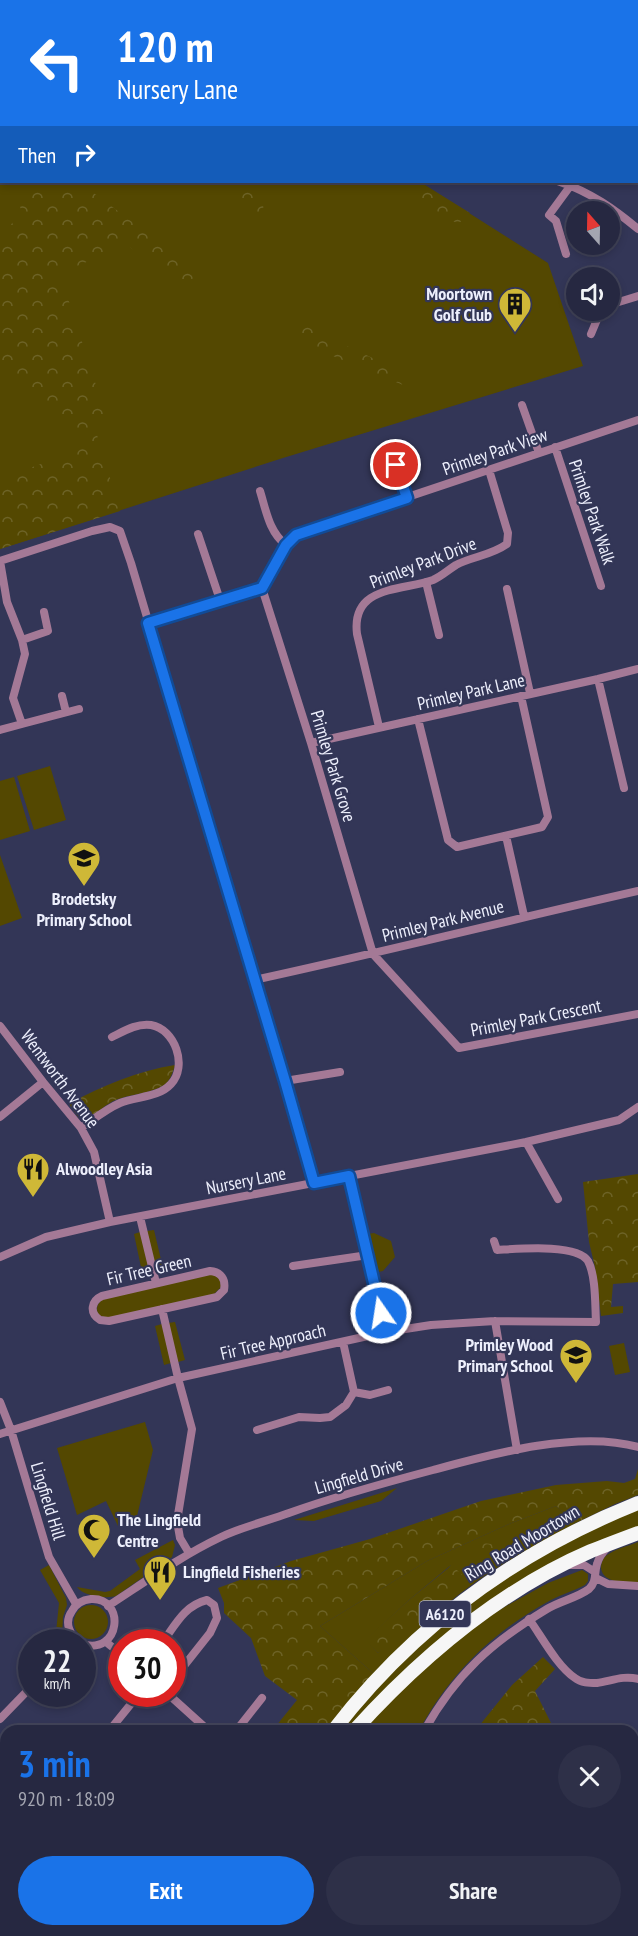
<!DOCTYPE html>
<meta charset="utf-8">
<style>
body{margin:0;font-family:"PT Sans Narrow",sans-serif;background:#2e3048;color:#f1f3f6;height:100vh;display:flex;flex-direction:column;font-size:22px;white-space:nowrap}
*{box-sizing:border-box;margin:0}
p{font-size:20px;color:#a4a6b1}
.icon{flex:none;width:33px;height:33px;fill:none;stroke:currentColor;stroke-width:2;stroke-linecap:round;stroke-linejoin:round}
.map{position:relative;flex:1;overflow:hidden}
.details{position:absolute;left:0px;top:1725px;width:639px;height:212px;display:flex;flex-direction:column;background:#262841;border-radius:18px 18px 0 0;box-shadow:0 3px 9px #0003,0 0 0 2px #42445a}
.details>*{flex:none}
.top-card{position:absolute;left:0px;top:0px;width:639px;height:183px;box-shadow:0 3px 9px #0003,0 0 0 2px #42445a;background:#1a73e8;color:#fff;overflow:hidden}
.needle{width:39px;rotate:340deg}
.tools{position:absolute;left:566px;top:201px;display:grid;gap:12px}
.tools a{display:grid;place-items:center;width:54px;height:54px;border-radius:50%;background:#262841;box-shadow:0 3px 9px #0003,0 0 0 2px #42445a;font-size:30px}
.speed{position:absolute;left:18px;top:1629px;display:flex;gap:12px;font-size:30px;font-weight:700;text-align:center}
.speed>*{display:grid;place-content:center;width:78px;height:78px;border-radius:50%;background:#262841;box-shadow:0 3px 9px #0003,0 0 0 2px #42445a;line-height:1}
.speed small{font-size:15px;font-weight:400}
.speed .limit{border:9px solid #d22;background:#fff;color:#111}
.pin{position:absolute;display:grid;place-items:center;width:51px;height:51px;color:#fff;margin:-26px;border:3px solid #fff;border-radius:50%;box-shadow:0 2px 6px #0007}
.me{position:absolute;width:66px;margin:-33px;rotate:347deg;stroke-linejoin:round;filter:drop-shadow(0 0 4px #0008)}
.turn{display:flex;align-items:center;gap:21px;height:126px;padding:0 18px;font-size:27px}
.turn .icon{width:78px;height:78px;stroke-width:2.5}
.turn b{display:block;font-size:42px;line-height:51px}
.then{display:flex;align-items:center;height:57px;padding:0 18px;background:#0003;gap:12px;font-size:22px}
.round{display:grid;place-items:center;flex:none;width:63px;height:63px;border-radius:32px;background:#2e3048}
.headline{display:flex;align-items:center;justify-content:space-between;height:102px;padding:0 18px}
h1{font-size:36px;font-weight:800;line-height:45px;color:#1a73e8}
.cta{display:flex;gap:12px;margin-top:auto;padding:12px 18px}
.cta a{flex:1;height:69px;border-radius:36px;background:#1a73e8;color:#fff;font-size:24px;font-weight:800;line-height:69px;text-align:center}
.cta a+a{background:#2e3048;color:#f1f3f6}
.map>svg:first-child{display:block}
.green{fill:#544801;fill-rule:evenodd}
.forest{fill:url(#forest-crowns)}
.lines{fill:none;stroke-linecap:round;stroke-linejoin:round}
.street{stroke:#a47996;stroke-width:8}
.highway{stroke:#f6f6f6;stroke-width:14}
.route-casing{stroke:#114b97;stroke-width:15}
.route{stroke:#1a73e8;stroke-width:10}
.labels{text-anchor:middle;stroke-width:4.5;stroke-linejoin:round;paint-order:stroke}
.shield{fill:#333657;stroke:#b5b8ca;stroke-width:1.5}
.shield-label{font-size:16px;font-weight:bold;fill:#edeffc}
.poi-label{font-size:18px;font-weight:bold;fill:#edeffc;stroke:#333657;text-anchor:start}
.street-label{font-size:18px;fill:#edeffc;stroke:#333657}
</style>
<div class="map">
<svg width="638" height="1936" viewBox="0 0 638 1936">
<defs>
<pattern id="forest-crowns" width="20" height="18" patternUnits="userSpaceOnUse" patternTransform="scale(1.5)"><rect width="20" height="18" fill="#544801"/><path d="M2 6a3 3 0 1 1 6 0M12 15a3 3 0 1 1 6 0" fill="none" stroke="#6d6327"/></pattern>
</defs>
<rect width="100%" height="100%" fill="#333657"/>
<path class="green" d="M0,0H231L230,2H2V182H420L548,263L583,366L283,458L0,549Z
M50,766L66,820L34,830L17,776Z
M14,777L30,831L0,840V781Z
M0,855L22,918L0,926Z
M154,1230L163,1268L156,1269L147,1231Z
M140,1232L149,1270L142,1272L134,1234Z
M374,1233L391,1241L395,1257L383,1271L378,1272L368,1234Z
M210,1274C218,1276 221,1279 221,1287L214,1294L107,1318L98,1315C96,1307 97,1304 103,1299Z
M175,1322L185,1360L178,1362L168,1323Z
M162,1324L171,1363L164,1365L155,1326Z
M624,1343L630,1372L615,1375L609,1346Z
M145,1422L153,1450L137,1516L118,1526L106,1501L77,1515L57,1448Z
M397,1488L381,1501L314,1521L294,1520Z
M556,1506L576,1523C548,1539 519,1554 492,1571C448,1599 410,1636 374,1674L320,1626L427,1561L509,1524ZM451,1565L378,1653L366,1640L409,1600Z
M638,1509V1528L508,1591L348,1731H339L387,1674L453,1613L557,1544Z
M173,1540L175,1545L172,1557L116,1596C106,1599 83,1596 77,1587L105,1592L110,1591L140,1569L135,1560Z
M638,1542V1583C626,1582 603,1584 601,1568C601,1563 603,1558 607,1555C615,1549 628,1546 638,1542Z
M49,1565L66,1598L67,1605L63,1617L62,1636L57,1642H55L59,1603L40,1570Z
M582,1570L588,1574V1581L585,1585C574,1591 562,1594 551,1600C495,1630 449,1674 419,1731H360L401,1688L475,1625L506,1606L548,1583Z
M74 1622a17 17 0 1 1 34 0a17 17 0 1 1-34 0Z
M214,1931H261L258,1936H210Z"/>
<path class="forest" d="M13,182H79L201,273L180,287L126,244L60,274L107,419L94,425L120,511L0,549V479L79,450L74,426L50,408L45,396L27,385L8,379L0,380V241L21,210Z
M219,182H253L264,188L263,214L229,204Z
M388,182H420L470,213L458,224Z
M307,322L321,334L394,368L403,385L316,349L291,331Z
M175,1065C173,1072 170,1081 164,1085C151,1094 128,1094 113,1101C102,1107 92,1119 79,1118L69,1104C103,1085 138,1071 175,1065Z
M638,1174V1282L613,1284L611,1307L623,1306V1313L601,1316L595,1267L589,1242L583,1182Z
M638,1469V1495L615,1504L576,1523L556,1506L509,1524L427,1561L320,1626L374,1674L328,1731H272L297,1700L265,1676L251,1638L224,1613V1603L218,1588L291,1561L370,1539L481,1501L556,1485L607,1481L624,1483L635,1479Z
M481,1543L492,1544L494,1553L487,1558L480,1554Z
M452,1565L463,1576L378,1653L365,1640L409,1600Z
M543,1657L555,1669L535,1691L551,1723L546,1731H475L512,1685Z
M121,1931H165L160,1936H114Z"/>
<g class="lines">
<path class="street" d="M314,0L316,2
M547,0L549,2
M298,2L299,0
M560,182C590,192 614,209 638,229
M566,254L556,221L549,215L571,185
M609,305L638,296
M591,334L601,310
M522,405L539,453
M555,447L601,586
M391,448L407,498
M260,491C266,510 269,532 286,545
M198,534L220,600
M0,561L92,531L110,527L120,531L131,563L314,1183
M426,582L439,635
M262,588L311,743L373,954L459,1048L638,1014
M507,589L530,693
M148,623L262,588L286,545L291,539L303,532L638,420
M22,640L48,631L44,612
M598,679L624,788
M62,696L66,712
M418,719L448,840L457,847L542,827L548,817L521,696
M22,724L79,709
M379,727L357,634C351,585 402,591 433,580C442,576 448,570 456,565C473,556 490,556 507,544L508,533L489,470
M0,730L22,724L13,698L25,654L22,640L7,602L0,561
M311,743L598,679L638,669
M506,836L524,916
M254,980C383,952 510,920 638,891
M0,1026L43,1082L81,1128L94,1152L110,1222
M285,1081L340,1072
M0,1117L43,1082
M81,1128C94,1119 106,1109 120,1103C137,1096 158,1098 171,1084C188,1066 175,1029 151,1025C137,1023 124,1031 112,1037
M526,1142L558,1199
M349,1176L386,1332
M140,1217L156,1283
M0,1257L46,1237L110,1222L526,1142L619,1120L638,1107
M293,1266L368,1255
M210,1271C221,1272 226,1279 224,1290L217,1297L109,1321L100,1320C89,1313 91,1301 102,1296Z
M162,1309L178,1378L192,1429L177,1521L180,1538L189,1553
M495,1321L517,1450
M354,1392L370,1395L388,1390
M0,1402L11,1430L49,1557L76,1604
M257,1430L299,1417L320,1418L330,1417L346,1405L354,1392L343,1342
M0,1434L178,1378L386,1332L431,1325L495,1321L596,1322C595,1305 596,1276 588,1261C577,1243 516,1249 497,1250L494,1241
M569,1565H584L595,1572
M596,1578L608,1584L638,1586
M108,1606C145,1582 181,1556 221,1537C242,1527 267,1521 289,1513C336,1496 384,1483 433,1470C492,1454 578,1430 638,1447
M529,1619C542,1637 557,1666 575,1678C581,1683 589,1683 597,1683C611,1681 624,1675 638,1679
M167,1636C178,1620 187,1605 207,1600L214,1605L217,1618L210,1633L172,1681
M80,1642C69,1635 64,1622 72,1611C76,1603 82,1600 91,1599C126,1597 121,1656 82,1644
M106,1642L122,1655
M168,1694L209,1731
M0,1719L32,1686
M109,1731L139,1694
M236,1731L262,1698
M424,1731C456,1674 492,1642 547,1609C560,1601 577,1598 589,1589C597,1582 594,1573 597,1564C599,1557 602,1553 607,1548
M633,1771L638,1774
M633,1819L638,1812
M0,1821L6,1818
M633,1924L638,1927
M416,1930L417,1936
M109,1936L116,1930
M341,1936L344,1930"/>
<path class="highway" d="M333,1731C414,1626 515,1552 638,1503
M354,1731C421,1657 498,1591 591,1551C606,1545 622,1539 638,1533
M183,1936L187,1930
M202,1936L206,1930"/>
</g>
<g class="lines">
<defs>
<path id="route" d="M381,1313L349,1176L314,1183L285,1081L148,623L262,588L286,545L296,535L407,498L396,465"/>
</defs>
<use href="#route" class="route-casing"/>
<use href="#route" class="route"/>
</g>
<defs>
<symbol id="building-pin" viewBox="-11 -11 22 30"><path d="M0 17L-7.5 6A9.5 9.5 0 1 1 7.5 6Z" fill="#cfb837" stroke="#333657"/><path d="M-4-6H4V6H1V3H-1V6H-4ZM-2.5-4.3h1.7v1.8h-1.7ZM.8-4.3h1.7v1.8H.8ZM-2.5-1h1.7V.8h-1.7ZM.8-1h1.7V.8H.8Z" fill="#111"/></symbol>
<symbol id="school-pin" viewBox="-11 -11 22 30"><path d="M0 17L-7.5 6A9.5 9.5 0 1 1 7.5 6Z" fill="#cfb837" stroke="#333657"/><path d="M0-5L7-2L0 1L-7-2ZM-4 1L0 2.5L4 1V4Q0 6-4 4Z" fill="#111"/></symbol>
<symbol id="restaurant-pin" viewBox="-11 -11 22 30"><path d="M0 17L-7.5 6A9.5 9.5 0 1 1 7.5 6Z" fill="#cfb837" stroke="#333657"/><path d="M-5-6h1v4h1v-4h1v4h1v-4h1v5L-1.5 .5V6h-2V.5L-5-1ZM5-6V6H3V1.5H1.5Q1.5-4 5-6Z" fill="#111"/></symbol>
<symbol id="mosque-pin" viewBox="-11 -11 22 30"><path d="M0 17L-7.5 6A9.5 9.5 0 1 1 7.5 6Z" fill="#cfb837" stroke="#333657"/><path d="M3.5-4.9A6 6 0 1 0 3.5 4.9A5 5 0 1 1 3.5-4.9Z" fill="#111"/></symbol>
</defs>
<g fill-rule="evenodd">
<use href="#building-pin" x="496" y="285" width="38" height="52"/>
<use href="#school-pin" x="65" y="839" width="38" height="52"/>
<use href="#restaurant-pin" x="14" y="1150" width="38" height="52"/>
<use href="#school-pin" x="557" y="1336" width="38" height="52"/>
<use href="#mosque-pin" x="75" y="1511" width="38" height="52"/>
<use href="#restaurant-pin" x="141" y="1553" width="38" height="52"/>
</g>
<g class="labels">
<rect class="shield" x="419.5" y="1601" width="51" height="26" rx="4.5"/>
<g class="shield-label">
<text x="445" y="1620">A6120</text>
</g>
<g class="poi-label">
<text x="492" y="300" text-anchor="end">Moortown<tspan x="492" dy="21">Golf Club</tspan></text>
<text x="84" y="905" text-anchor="middle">Brodetsky<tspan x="84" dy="21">Primary School</tspan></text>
<text x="56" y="1175">Alwoodley Asia</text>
<text x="553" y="1351" text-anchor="end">Primley Wood<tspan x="553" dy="21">Primary School</tspan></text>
<text x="117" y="1526">The Lingfield<tspan x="117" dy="21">Centre</tspan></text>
<text x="183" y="1578">Lingfield Fisheries</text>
</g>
<g class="street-label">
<text transform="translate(495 452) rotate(-19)" y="6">Primley Park View</text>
<text transform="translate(592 512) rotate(71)" y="6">Primley Park Walk</text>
<text transform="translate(423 563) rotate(-21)" y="6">Primley Park Drive</text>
<text transform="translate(471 692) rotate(-13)" y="6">Primley Park Lane</text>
<text transform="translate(333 766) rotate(73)" y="6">Primley Park Grove</text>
<text transform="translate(443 921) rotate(-14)" y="6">Primley Park Avenue</text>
<text transform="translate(536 1018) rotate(-11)" y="6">Primley Park Crescent</text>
<text transform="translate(60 1079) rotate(53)" y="6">Wentworth Avenue</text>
<text transform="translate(246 1181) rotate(-11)" y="6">Nursery Lane</text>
<text transform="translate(149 1270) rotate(-13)" y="6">Fir Tree Green</text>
<text transform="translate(273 1342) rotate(-13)" y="6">Fir Tree Approach</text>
<text transform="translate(359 1476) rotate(-16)" y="6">Lingfield Drive</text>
<text transform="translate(48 1501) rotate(73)" y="6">Lingfield Hill</text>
<text transform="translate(522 1543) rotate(-31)" y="6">Ring Road Moortown</text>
</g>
</g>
</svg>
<div class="tools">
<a><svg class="needle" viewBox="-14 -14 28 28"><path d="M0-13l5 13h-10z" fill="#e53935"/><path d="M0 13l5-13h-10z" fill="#a4a6b1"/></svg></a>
<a><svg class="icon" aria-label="sound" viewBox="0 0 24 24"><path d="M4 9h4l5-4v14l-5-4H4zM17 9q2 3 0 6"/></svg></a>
</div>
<div class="speed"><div>22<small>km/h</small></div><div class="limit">30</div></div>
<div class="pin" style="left:396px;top:465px;background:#d93025"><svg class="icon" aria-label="arrive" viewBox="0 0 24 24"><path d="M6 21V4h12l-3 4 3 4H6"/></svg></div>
<svg class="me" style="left:381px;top:1313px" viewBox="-20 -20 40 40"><circle r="17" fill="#1a73e8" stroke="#fff" stroke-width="3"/><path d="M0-11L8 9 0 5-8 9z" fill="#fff"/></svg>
<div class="top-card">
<div class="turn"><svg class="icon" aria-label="left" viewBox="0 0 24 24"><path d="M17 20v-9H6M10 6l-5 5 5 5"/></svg><div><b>120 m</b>Nursery Lane</div></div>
<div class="then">Then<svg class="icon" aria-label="right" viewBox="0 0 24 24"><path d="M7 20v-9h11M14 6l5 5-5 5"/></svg></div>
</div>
<section class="details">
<div class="headline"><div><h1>3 min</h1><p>920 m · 18:09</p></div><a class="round"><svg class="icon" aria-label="close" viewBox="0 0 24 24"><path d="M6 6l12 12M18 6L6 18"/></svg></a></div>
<div class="cta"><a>Exit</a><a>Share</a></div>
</section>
</div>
